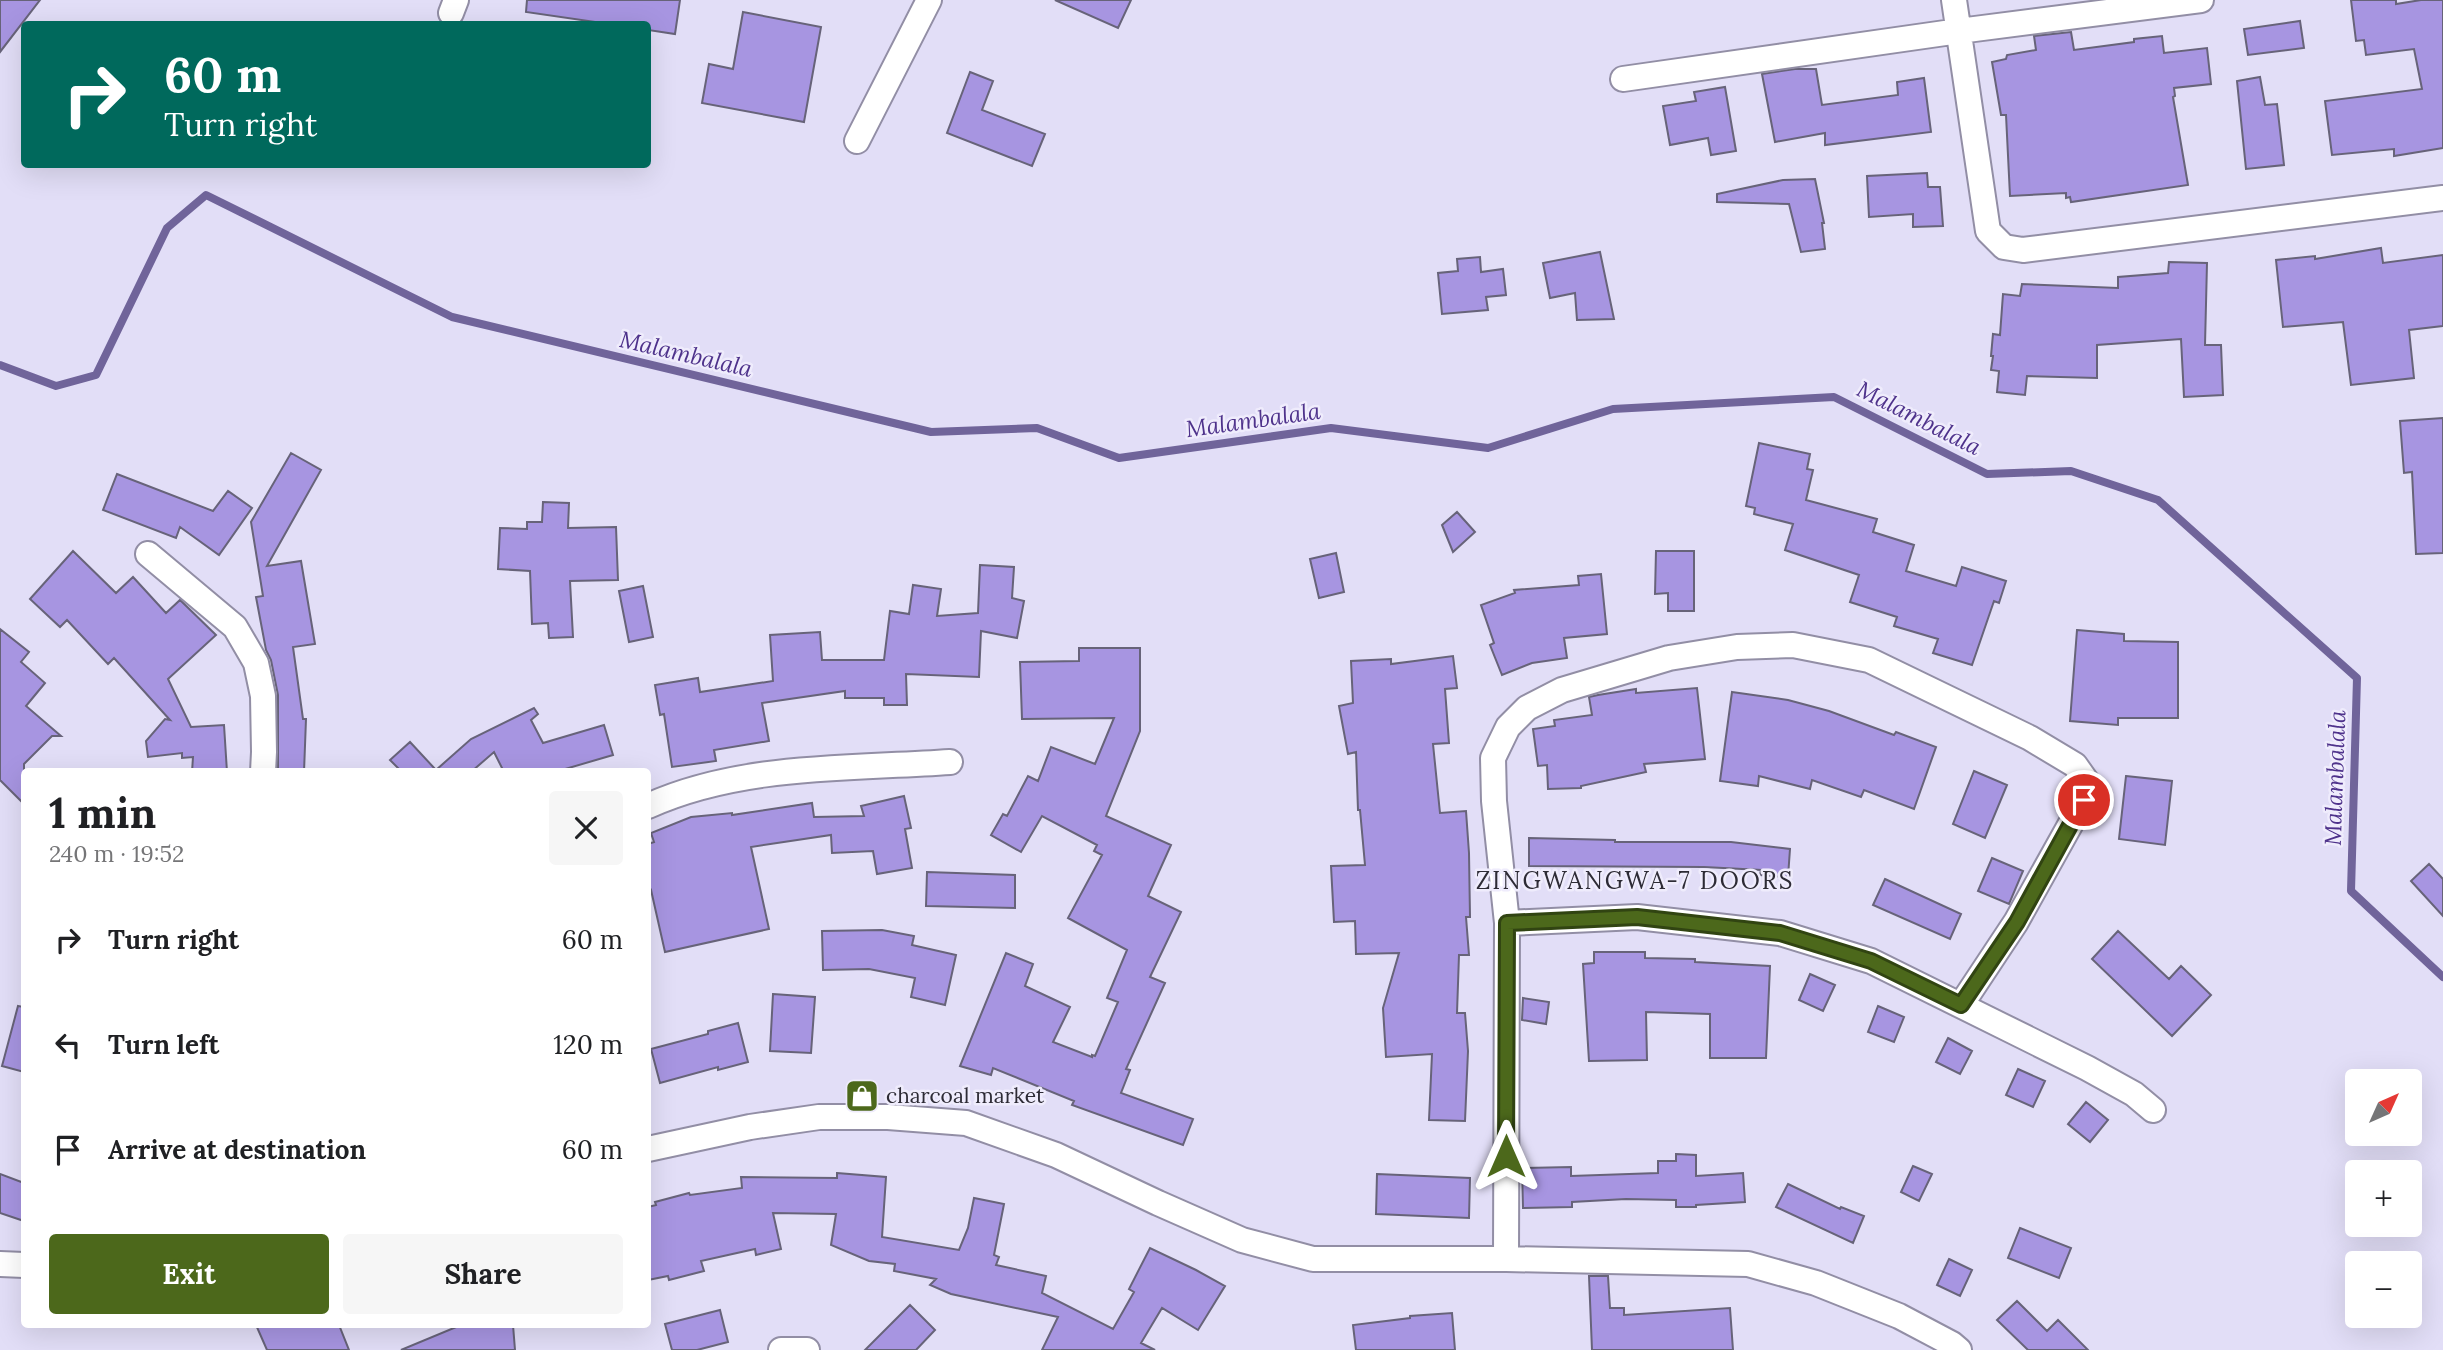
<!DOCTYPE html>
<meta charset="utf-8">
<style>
body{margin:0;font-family:Lora,serif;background:#f6f6f6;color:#202124;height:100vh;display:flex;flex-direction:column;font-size:26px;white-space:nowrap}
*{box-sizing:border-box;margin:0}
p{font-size:23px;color:#757577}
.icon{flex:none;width:38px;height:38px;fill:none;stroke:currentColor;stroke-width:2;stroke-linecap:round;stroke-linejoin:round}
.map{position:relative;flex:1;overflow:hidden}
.drawer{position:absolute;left:21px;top:768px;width:630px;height:560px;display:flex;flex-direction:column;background:#fff;border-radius:7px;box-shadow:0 7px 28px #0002}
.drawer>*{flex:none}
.top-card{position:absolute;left:21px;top:21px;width:630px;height:147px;border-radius:7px;box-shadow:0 7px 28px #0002;background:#00695c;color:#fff;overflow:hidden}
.needle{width:46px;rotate:45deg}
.buttons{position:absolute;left:2345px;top:1069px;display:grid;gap:14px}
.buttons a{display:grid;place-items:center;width:77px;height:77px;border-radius:7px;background:#fff;box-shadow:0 7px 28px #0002;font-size:35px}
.pin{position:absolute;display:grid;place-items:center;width:60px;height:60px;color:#fff;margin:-30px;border:4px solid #fff;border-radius:50%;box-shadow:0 2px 7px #0007}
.me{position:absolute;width:77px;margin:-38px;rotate:0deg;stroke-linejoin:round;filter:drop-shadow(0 0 5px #0008)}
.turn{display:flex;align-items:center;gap:24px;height:147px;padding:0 28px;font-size:32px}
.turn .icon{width:91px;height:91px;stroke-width:2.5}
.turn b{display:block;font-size:49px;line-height:60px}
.round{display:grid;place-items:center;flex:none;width:74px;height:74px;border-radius:7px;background:#f6f6f6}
.head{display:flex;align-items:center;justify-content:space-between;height:119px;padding:0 28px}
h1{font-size:42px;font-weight:700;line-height:52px}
.action{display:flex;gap:14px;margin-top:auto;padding:14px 28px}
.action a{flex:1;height:80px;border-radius:7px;background:#4c681b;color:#fff;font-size:28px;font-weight:700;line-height:80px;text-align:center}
.action a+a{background:#f6f6f6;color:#202124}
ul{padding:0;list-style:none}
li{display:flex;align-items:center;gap:21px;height:105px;padding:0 28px}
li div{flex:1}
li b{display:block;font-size:26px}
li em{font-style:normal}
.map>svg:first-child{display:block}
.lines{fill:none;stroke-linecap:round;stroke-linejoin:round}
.stream{stroke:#70649a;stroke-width:8}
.building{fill:#a795e1;stroke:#676379;stroke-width:2}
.street-casing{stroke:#928ea5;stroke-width:28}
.street{stroke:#fff;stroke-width:24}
.route-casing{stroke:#314412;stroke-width:18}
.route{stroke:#4c681b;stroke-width:12}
.labels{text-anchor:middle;stroke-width:5;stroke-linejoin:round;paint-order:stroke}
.poi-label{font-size:21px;fill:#2d2b35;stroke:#efecfc;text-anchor:start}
.water-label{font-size:23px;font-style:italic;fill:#4e328b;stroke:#efecfc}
.quarter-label{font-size:24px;letter-spacing:2px;fill:#2d2b35;stroke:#efecfc}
</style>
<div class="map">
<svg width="2443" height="1350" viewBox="0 0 2443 1350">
<rect width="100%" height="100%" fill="#e2def7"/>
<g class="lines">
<path class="stream" d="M0,365L56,386L96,375L167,228L206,195L452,317L931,432L1037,428L1119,458L1331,428L1488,448L1613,409L1834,397L1987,474L2071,471L2158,500L2357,678L2351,891L2443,977"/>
</g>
<path class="building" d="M0,0H40L0,52Z
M527,0H680L675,34L648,30V24H609L526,12Z
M1055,0H1131L1118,28Z
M2351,0H2396V4L2421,0H2443V148L2394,156V149L2332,155L2325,101L2422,89L2414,49L2366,55L2364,40L2356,41Z
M743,12L821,27L804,122L702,103L709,64L733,69Z
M2300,21L2304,48L2248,55L2244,29Z
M2071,32L2074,50L2134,42V39L2162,36L2164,53L2207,48L2211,84L2174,88L2175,96L2173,97L2188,185L2071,202L2070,197L2066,198V193L2010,196L2006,115H2001L1992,62L2006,59L2007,55L2036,50L2034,36Z
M1795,69H1816L1822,105L1898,95L1897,82L1924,78L1931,132L1825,145V133L1775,142L1762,74Z
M970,72L993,81L982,110L1045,134L1032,166L947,133Z
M2260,77L2265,105L2277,104L2284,165L2246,169L2237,81Z
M1725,87L1736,151L1711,155L1708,138L1670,145L1663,106L1696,101L1694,92Z
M1927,173L1928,187H1940L1943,226L1913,227V214L1869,217L1867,176Z
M1815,179L1824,223H1822L1825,249L1801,252L1789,204L1717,202V194L1783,180Z
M2381,248L2383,263L2443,255V326L2409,330L2414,378L2351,385L2343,322L2283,327L2276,260L2315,256V259Z
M1600,252L1614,319L1577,320L1575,293L1550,298L1543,263Z
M1480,257L1481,272L1503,269L1506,295L1486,297L1488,310L1442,314L1438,273L1458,271L1457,259Z
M2169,262L2207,263L2205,345H2221L2223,395L2184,397L2181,339L2097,345V378L2027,376L2025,395L1997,392L1999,371L1991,370L1993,356H1991L1993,334L2000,335L2003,294L2020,296L2022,284L2118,288V277L2168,273Z
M2443,418V553L2416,554L2412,472L2404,473L2400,421Z
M1759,443L1810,454L1807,469L1813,470L1806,500L1877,519L1873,532L1914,545L1906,571L1956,586L1962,567L2006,581L1999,603L1994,601L1972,665L1933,653L1938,639L1894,626L1897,617L1850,602L1859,575L1785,550L1793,524L1754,514L1755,508L1746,506Z
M291,453L321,470L267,566L301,561L315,644L293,647L303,719H306L304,772H278V695L271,660L266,650L256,597L263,596L251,522Z
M117,474L213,511L228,491L252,508L219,555L180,527L176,538L103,510Z
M543,502L569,503L568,528L616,527L618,580L570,581L573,637L549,638L548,623L532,624L530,571L498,569L500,528L527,529V522H542Z
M1457,512L1475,532L1453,552L1442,525Z
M73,551L116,593L133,577L166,613L180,600L216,635L168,679L191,727L224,725L227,772H192L193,757L182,758V753L148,757L146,741L165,719L170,720L114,658L108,664L67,620L60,627L30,599Z
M1656,551H1694V611H1668V593L1655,594Z
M1336,553L1344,592L1319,598L1310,559Z
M980,565L1014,567L1012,598L1024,601L1017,638L981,631L979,677L906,674L907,705H884V698H845V691L762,703L769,741L714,750L716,761L672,767L664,714L660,715L655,685L698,678L700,692L773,681L770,635L820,632L822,660H884L890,611L909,614L913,585L941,589L937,616L978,613Z
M1601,574L1607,634L1564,638L1567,658L1532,663L1502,675L1490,645L1494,643L1481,605L1515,593L1514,590L1579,585L1578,576Z
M643,586L653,637L629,642L619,591Z
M0,629L29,652L21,662L45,683L26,706L61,736H52L24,764V804L0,780Z
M2077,630L2124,634V641L2178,642V718H2118V725L2070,721Z
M1079,648H1140V731L1106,816L1171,845L1148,896L1181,912L1150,977L1165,983L1126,1069L1130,1070L1121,1093L1193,1119L1183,1145L1072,1105L1074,1101L993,1068L991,1075L960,1066L1006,953L1033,964L1025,986L1070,1007L1053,1042L1092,1057V1055L1095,1056L1118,1002L1107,998L1127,950L1068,918L1102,855L1094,851L1097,845L1042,816L1021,852L991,835L1003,814L1007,816L1028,776L1038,781L1051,747L1095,764L1114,718L1022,719L1020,662L1079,661Z
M1453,656L1457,688L1445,689L1449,743L1433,744L1440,813L1466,811L1469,853L1470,917H1466L1469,955H1459L1457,1013H1465L1468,1051L1465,1121L1429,1120L1432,1054L1386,1057L1383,1008L1399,953L1356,954L1355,921L1334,922L1331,866L1365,865L1360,810H1358L1356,752L1348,754L1339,706L1353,703L1351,661L1391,659V664Z
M1697,688L1705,759L1644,764L1646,772L1581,786V788L1548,789L1547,765L1538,766L1533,729L1555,726L1554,720L1592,715L1589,697L1598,695L1636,689V693Z
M1732,692L1788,700L1829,711L1894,735L1896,732L1936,747L1914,809L1864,790L1861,797L1812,780L1810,789L1759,776L1758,786L1720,781Z
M534,708L538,714L531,720L543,743L604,725L613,755L555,772H504L494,752L471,772H402L390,760L410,742L436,770L471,739Z
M1974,771L2007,785L1985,838L1953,824Z
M2126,776L2172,781L2165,845L2119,839Z
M904,796L911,828L905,829L912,868L877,874L873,851L832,853L831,835L751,847L769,929L665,952L651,890L648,892V844L654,842L651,833L691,817L732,813V815L812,803L814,817L864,816L861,806Z
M1529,838L1615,840V842H1731L1790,849L1788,877L1760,875L1761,870L1704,867L1529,866Z
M1992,858L2023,871L2009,904L1978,891Z
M2429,864L2443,879V916L2411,881Z
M927,872L1015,875V908L926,906Z
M1885,879L1961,914L1950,939L1873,905Z
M882,930L914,936L912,945L956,955L945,1005L911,997L915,978L869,969L823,970L822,931Z
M2118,931L2169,979L2181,966L2211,995L2172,1036L2092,959Z
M1594,952H1645V958L1695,959V962L1770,966L1766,1058H1710V1014L1646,1012L1647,1060L1589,1061L1583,964L1594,963Z
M1810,974L1835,985L1823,1011L1799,1000Z
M773,994L815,997L811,1053L770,1051Z
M1523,998L1549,1002L1546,1024L1522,1020Z
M18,1006L24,1007V1072L2,1066Z
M1878,1006L1904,1017L1894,1042L1868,1032Z
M738,1023L748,1062L718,1070V1067L660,1083L651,1049L708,1034V1031Z
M1948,1038L1972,1051L1960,1074L1936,1062Z
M2018,1069L2045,1081L2033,1107L2006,1095Z
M2086,1102L2108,1120L2090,1142L2068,1124Z
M1676,1154L1696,1155V1176L1743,1173L1745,1202L1696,1205V1207H1676V1200L1626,1199L1572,1202V1207L1523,1208L1522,1168L1571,1167V1176L1658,1173V1161H1676Z
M1913,1166L1932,1174L1919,1201L1901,1192Z
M837,1173L886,1177L882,1237L959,1250L968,1228L974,1198L1004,1204L994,1255L999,1257L996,1265L1046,1276L1042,1293L1113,1329L1134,1292L1129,1289L1150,1248L1196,1270L1225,1286L1198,1330L1162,1308L1141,1343L1155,1350H1042L1058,1317L951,1294L930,1285L936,1279L894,1271L895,1264L869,1261L831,1245L836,1214L773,1213L781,1249L756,1255L755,1249L701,1261L704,1271L669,1280L668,1276L648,1280V1207L656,1205L655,1202L689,1193L690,1195L742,1188L741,1177L837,1178Z
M0,1174L24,1183V1221L0,1213Z
M1377,1174L1470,1178L1469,1218L1376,1214Z
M1788,1184L1840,1209L1841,1207L1864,1216L1853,1243L1776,1207Z
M2020,1228L2071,1248L2059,1278L2008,1258Z
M1949,1259L1972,1270L1960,1296L1937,1285Z
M1589,1276H1608L1610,1308H1624V1315L1730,1308L1733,1350H1592Z
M2017,1301L2047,1331L2058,1320L2088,1350H2028L1997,1320Z
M910,1305L935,1330L916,1350H865Z
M720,1310L728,1342L697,1350H672L665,1324Z
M1452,1313L1455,1350H1356L1353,1325L1410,1318V1316Z
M256,1325H339L349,1350H267Z
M461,1325H513L515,1350H401Z"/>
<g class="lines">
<defs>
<path id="street" d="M1954,0L1988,231L2004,247L2023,250L2443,198
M451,13L456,0
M1623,79L1959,31L2201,0
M857,141L929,0
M148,554L235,627L256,663L263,696L264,752L263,772
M648,806C741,764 849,769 950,762
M1507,923L1637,917L1780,933L1871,961L2087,1068L2134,1094L2153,1110
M648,1149L750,1127L819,1117H888L966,1123L1056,1155L1158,1203L1242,1240L1313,1259H1506L1748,1264L1816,1283L1899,1316L1952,1344L1959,1350
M1506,1259L1507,923L1494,801L1493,758L1508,727L1527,708L1562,690L1669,658L1737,647L1793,645L1869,660L2030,738L2075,765L2087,782L2084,800L2016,922L1961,1005
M0,1264L24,1265
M781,1350H807"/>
</defs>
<use href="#street" class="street-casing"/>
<use href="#street" class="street"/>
</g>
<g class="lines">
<defs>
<path id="route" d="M1506,1156L1507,923L1637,917L1780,933L1871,961L1961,1005L2017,922L2084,800"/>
</defs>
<use href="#route" class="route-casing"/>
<use href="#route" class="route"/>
</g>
<defs>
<symbol id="shop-square" viewBox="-11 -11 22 22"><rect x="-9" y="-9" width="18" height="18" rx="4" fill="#4c681b" stroke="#efecfc"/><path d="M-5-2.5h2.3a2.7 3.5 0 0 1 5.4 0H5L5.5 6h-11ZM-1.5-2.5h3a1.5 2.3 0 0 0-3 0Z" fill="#fff"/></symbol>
</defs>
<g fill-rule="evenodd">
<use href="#shop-square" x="843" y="1077" width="38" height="38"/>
</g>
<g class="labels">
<g class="poi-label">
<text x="886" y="1103">charcoal market</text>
</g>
<g class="water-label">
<text transform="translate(686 354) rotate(13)" y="8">Malambalala</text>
<text transform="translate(1919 418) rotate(27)" y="8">Malambalala</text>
<text transform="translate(1253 420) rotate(-8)" y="8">Malambalala</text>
<text transform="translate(2335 778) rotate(-88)" y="8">Malambalala</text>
</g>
<g class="quarter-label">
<text x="1635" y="889">ZINGWANGWA-7 DOORS</text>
</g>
</g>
</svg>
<div class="buttons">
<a><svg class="needle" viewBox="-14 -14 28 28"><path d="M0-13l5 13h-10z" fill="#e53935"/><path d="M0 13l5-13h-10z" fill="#757577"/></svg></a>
<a>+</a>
<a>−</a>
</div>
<div class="pin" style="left:2084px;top:800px;background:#d93025"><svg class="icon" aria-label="arrive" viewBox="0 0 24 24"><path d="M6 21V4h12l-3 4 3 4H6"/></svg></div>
<svg class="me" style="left:1506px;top:1156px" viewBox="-20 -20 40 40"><path d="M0-17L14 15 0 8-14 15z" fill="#4c681b" stroke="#fff" stroke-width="4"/></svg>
<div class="top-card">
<div class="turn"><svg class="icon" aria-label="right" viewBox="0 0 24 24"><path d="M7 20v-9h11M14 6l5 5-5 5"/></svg><div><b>60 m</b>Turn right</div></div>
</div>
<section class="drawer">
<div class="head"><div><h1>1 min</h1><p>240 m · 19:52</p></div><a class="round"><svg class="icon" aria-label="close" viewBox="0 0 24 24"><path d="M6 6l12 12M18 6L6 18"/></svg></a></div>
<ul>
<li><svg class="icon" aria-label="right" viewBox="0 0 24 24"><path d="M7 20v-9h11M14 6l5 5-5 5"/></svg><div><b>Turn right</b></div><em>60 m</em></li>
<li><svg class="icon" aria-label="left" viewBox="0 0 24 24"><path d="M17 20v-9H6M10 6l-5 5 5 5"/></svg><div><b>Turn left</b></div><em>120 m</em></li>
<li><svg class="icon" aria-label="arrive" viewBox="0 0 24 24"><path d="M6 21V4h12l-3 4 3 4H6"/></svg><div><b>Arrive at destination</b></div><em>60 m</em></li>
</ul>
<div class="action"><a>Exit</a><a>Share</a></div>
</section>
</div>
